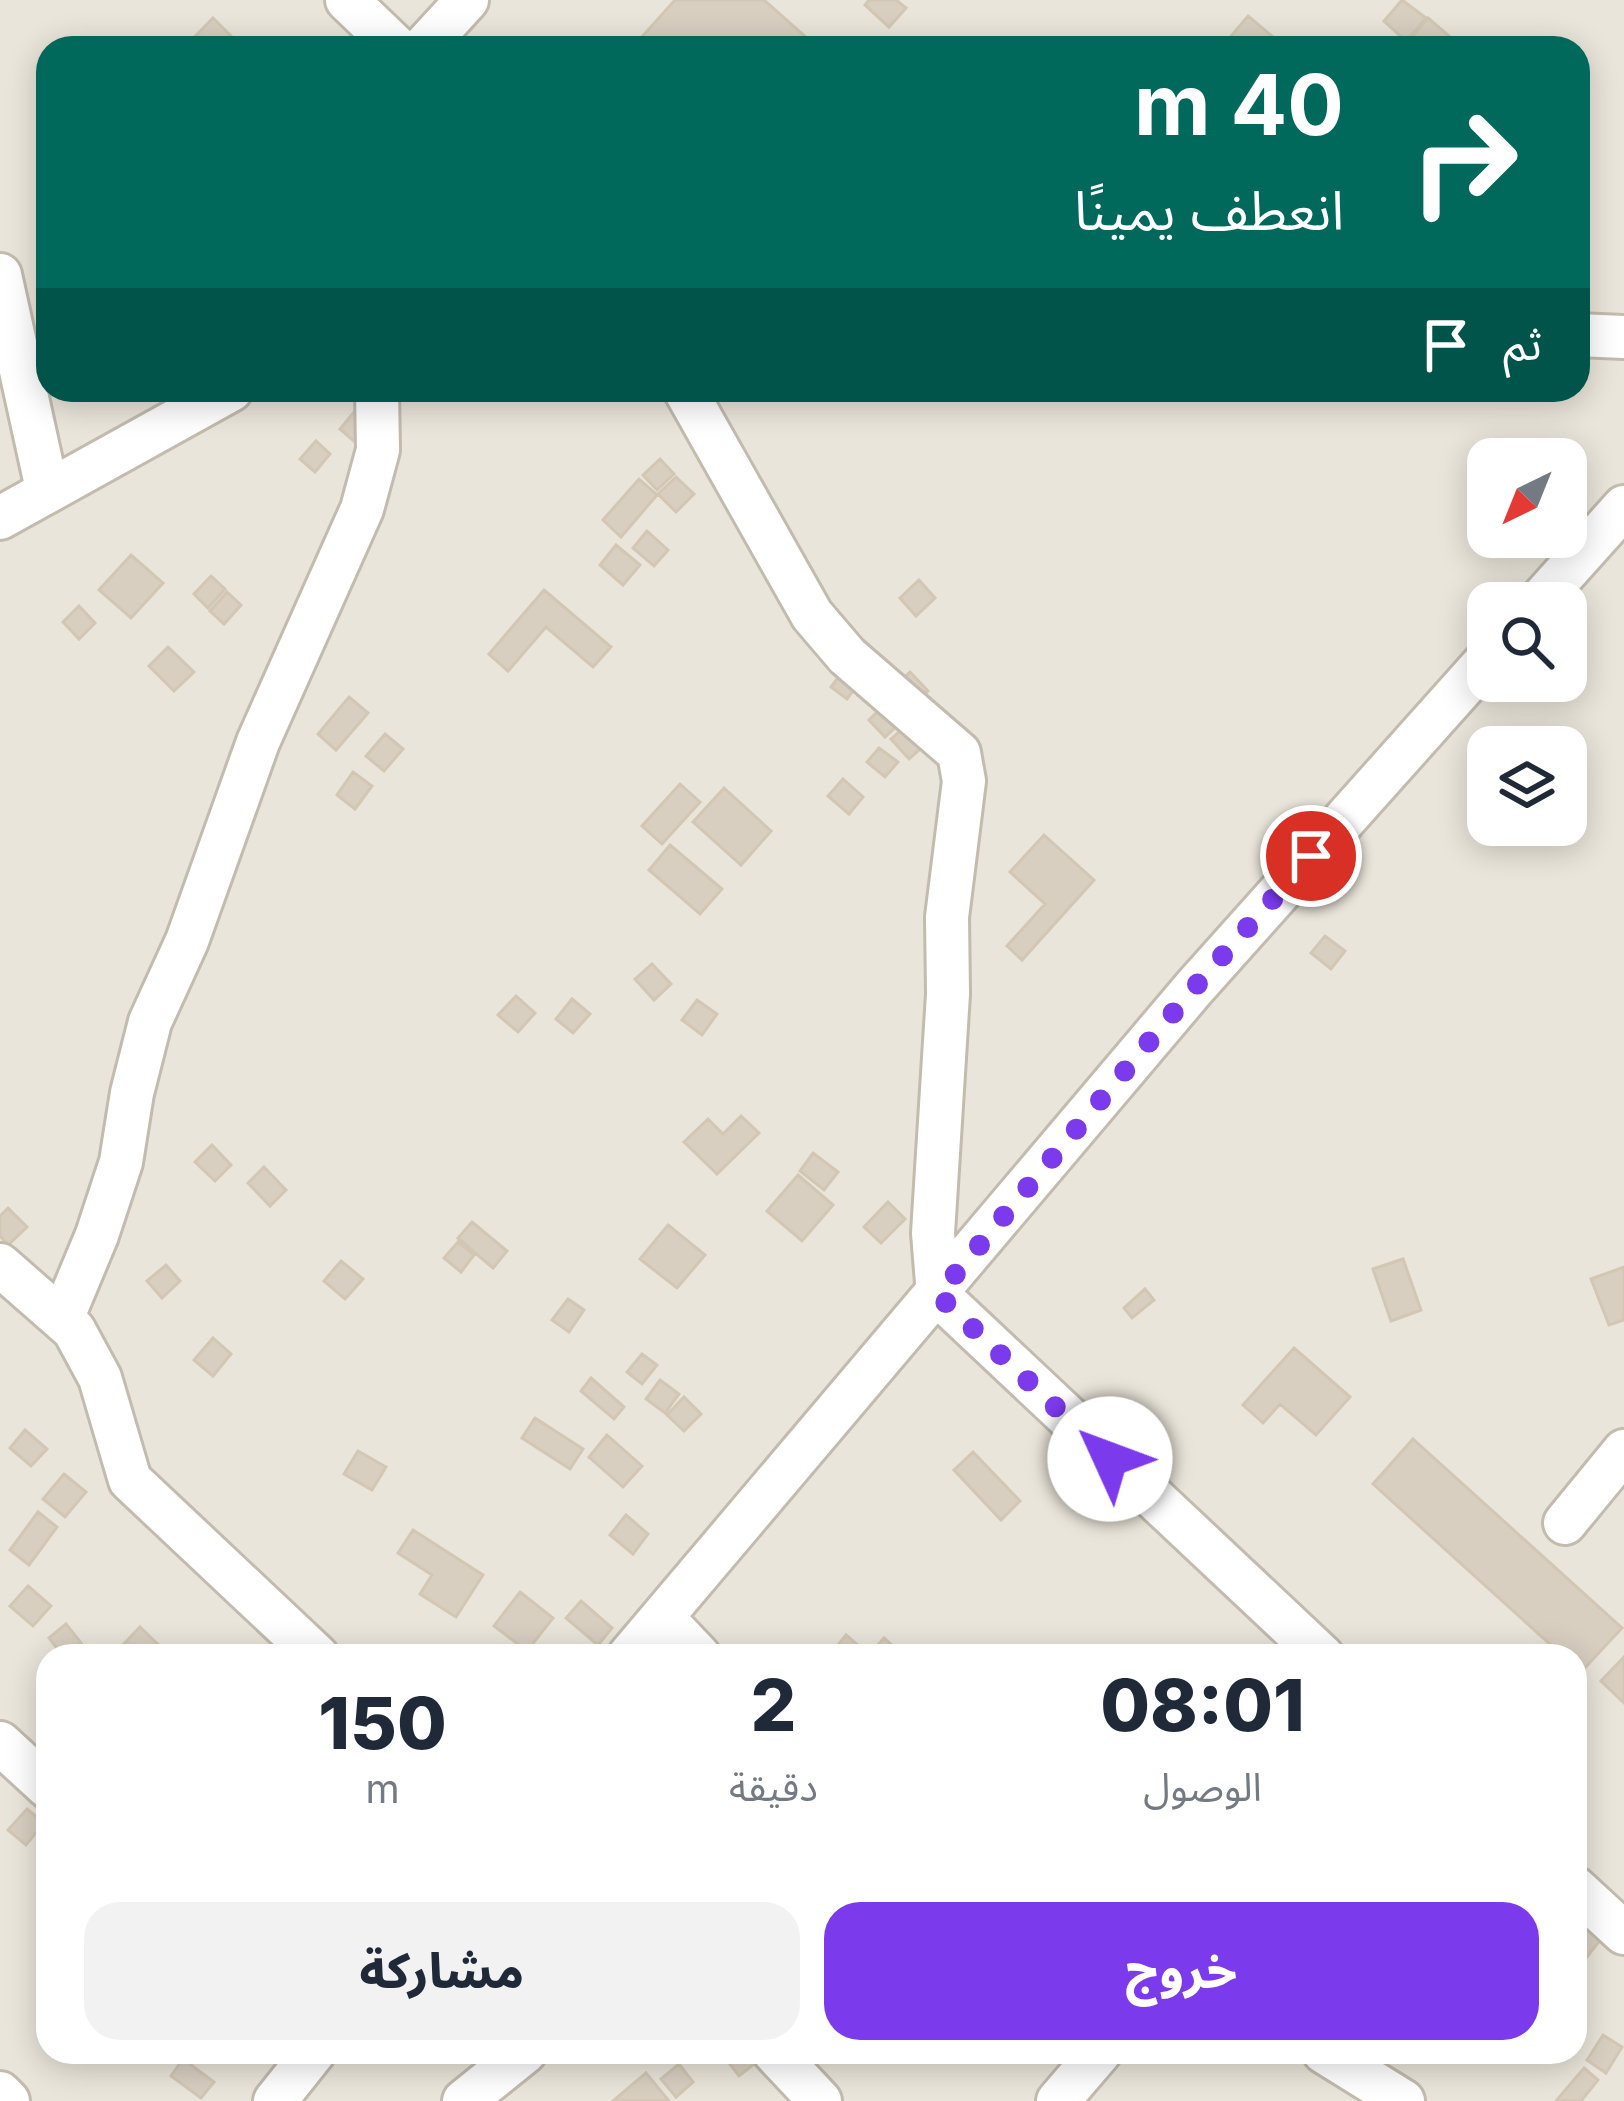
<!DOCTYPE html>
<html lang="ar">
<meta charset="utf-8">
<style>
body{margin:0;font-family:Inter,"Noto Sans Arabic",sans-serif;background:#f2f2f3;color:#1f2937;direction:rtl;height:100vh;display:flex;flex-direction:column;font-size:45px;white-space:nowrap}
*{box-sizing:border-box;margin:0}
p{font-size:39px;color:#747a83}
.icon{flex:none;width:66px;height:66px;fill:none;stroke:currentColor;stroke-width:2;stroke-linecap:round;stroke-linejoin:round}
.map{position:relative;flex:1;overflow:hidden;direction:ltr}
.details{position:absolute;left:36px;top:1644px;width:1551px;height:420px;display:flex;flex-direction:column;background:#fff;border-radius:36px;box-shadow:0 6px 30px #0003;direction:rtl}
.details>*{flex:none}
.hud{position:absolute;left:36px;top:36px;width:1554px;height:366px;border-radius:36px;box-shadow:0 6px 30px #0003;direction:rtl;background:#00695c;color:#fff;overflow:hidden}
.needle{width:78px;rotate:223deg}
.tools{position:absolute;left:1467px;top:438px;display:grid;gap:24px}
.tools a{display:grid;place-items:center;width:120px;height:120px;border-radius:24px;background:#fff;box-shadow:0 6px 30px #0003;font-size:60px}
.pin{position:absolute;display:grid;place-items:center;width:102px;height:102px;color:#fff;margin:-51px;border:6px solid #fff;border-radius:50%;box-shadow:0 3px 12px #0007}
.me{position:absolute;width:132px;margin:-66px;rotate:313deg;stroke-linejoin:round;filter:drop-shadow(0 0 9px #0008)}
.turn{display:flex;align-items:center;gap:42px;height:252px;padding:0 48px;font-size:54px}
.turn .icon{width:156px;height:156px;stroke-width:2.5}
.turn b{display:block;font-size:84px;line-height:102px}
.then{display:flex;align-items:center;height:114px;padding:0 48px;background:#0003;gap:24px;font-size:45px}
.eta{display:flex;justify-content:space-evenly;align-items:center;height:204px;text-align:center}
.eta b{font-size:72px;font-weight:800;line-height:84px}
.primary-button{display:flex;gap:24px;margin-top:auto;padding:24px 48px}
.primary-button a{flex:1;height:138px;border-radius:36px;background:#7c3aed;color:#fff;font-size:48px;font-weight:800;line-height:138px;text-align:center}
.primary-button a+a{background:#f2f2f3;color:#1f2937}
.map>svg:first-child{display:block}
.residential{fill:#eae5da;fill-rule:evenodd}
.building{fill:#d8cfc1;stroke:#d3c7b4;stroke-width:3}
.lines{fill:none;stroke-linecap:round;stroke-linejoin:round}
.minor-casing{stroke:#c2bbae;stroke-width:48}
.minor{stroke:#fff;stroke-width:42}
.route{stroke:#7c3aed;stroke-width:21;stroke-dasharray:0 37.8}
</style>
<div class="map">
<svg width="1624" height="2101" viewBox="0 0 1624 2101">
<rect width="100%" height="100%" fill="#f6f3ec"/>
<path class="residential" d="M0,0H1624V2101H0ZM48,48H1578V390H48ZM1488,459H1566V537H1488ZM1488,603H1566V681H1488ZM1488,747H1566V825H1488ZM48,1656H1575V2052H48Z"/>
<path class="building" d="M675,0H764L818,48H632Z
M869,0H896L906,8L889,27L865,5Z
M1402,0L1426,18L1406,41L1384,21Z
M1248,16L1286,48H1221Z
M213,18L243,48H184Z
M1428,18L1463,48H1414L1408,42Z
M359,406L372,457L340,429Z
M316,441L330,454L315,472L300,459Z
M660,459L674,474L657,490L643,475Z
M676,477L694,494L676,512L658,494Z
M639,479L657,495L621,537L603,520Z
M647,531L668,550L654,566L633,548Z
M616,545L640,565L623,585L600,565Z
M131,555L163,583L131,618L99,590Z
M211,576L225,589L208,608L194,594Z
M919,580L935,598L916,616L900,598Z
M544,590L611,647L593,667L546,627L508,671L489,654Z
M227,592L241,605L224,624L210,611Z
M79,606L95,623L79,639L63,622Z
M168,647L194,672L174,691L149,666Z
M857,652L873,664L847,699L831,687Z
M910,672L928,691L909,710L890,691Z
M349,697L368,713L336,750L318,734Z
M890,699L907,716L885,737L869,720Z
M908,724L926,744L909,759L891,739Z
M385,734L403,749L384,771L366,756Z
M879,748L898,762L885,777L867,762Z
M353,772L372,786L355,809L337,795Z
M843,779L863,797L849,814L828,796Z
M680,784L700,802L662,844L642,826Z
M724,788L771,831L741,865L693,822Z
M1044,835L1094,880L1022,960L1007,946L1045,904L1010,872Z
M670,845L722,889L700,914L649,870Z
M1325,936L1345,951L1331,969L1311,953Z
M652,964L671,984L654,1000L635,979Z
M516,996L535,1013L518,1032L498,1015Z
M572,999L590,1014L573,1033L556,1019Z
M697,1000L717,1014L702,1035L682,1020Z
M741,1116L759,1133L717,1174L684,1142L708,1119L723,1134Z
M212,1145L231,1165L215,1181L195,1162Z
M813,1153L838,1172L824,1190L800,1171Z
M264,1167L286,1190L270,1206L248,1183Z
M798,1175L833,1205L802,1241L767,1211Z
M888,1202L905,1219L881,1243L864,1227Z
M8,1208L27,1227L8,1245L0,1236V1216Z
M472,1222L507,1251L493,1268L458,1238Z
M668,1225L705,1255L677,1288L640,1259Z
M458,1242L474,1255L461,1272L444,1258Z
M1403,1259L1421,1310L1391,1321L1373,1269Z
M341,1261L363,1279L345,1299L324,1281Z
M166,1265L180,1281L162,1298L147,1281Z
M1624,1267V1320L1609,1325L1591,1279Z
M1145,1289L1154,1300L1132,1318L1124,1308Z
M568,1299L584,1310L569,1332L552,1320Z
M213,1338L231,1354L213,1376L194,1360Z
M1294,1348L1350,1397L1316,1435L1280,1404L1263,1423L1243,1405Z
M642,1354L657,1365L642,1384L627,1372Z
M591,1378L624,1407L614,1419L581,1391Z
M660,1380L679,1394L665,1413L646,1399Z
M684,1397L701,1414L684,1431L667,1415Z
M535,1418L583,1449L570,1469L522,1438Z
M25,1430L47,1449L31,1466L10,1448Z
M607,1435L642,1466L623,1487L589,1457Z
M1413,1439L1622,1628L1581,1672L1575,1667V1656H1563L1373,1484Z
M358,1451L386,1467L372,1490L344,1474Z
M973,1452L1020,1501L1001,1520L954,1470Z
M64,1474L86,1492L65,1517L43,1499Z
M38,1512L57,1527L29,1565L10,1550Z
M626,1515L648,1534L633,1554L610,1535Z
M413,1530L483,1575L456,1617L420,1594L432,1575L398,1553Z
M28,1586L51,1606L33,1626L10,1606Z
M520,1592L553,1618L527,1651L494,1626Z
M581,1601L612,1628L598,1645L566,1618Z
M66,1624L81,1643L63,1656L49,1638Z
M140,1627L170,1656H132L122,1646Z
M846,1635L869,1655L884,1638L904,1656H834L831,1654Z
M1624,1657V1703L1601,1681Z
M27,1809L44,1823L26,1845L8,1830Z
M1579,1921L1601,1939L1586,1958L1575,1949Z
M1603,2035L1622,2047L1606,2073L1587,2060Z
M727,2052H757L762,2058L739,2076L723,2055Z
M183,2059L214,2082L201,2098L171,2076Z
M679,2064L693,2082L676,2097L661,2079Z
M1584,2068L1598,2080L1581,2101H1556Z
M646,2073L669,2101H613Z"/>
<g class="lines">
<defs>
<path id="minor" d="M347,0L397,48
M423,48L467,0
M0,275L47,489
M1578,335L1624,337
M685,390L812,615L847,656L959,753L964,781L947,917L948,994L933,1233L938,1295L1322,1656
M0,518L231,390
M1538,603L1624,507
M0,1265L74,1330L100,1378L130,1480L317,1656
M62,1319L97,1235L121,1162L132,1093L150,1022L187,941L258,742L362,509L378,450L377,390
M1565,1523L1624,1451
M662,1617L699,1656
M629,1656L1194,988L1488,659
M0,1743L48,1787
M1575,1888L1624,1933
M774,2052L820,2101
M1324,2052L1403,2101
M0,2093L8,2101
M275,2101L314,2052
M464,2101L525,2052
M1058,2101L1100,2052"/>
</defs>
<use href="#minor" class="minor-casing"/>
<use href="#minor" class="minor"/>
</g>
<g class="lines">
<path class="route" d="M1110,1459L938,1295L1194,988L1311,856"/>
</g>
</svg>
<div class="tools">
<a><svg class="needle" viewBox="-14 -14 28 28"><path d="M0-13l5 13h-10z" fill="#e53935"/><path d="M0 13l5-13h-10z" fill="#747a83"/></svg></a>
<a><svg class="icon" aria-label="search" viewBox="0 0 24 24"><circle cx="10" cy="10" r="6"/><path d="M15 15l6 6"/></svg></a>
<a><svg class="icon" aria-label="layers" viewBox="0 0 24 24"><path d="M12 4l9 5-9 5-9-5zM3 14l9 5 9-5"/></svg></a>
</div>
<div class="pin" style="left:1311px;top:856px;background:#d93025"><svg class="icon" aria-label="arrive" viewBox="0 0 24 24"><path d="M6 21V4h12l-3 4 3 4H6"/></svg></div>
<svg class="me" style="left:1110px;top:1459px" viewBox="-20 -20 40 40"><circle r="19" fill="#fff"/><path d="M0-13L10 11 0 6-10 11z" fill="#7c3aed"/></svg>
<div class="hud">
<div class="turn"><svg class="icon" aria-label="right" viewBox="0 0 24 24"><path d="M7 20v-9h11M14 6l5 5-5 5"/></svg><div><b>40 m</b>انعطف يمينًا</div></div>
<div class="then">ثم<svg class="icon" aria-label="arrive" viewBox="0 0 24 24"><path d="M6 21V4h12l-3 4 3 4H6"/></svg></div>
</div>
<section class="details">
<div class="eta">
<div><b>08:01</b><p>الوصول</p></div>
<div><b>2</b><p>دقيقة</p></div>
<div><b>150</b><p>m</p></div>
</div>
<div class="primary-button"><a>خروج</a><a>مشاركة</a></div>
</section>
</div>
